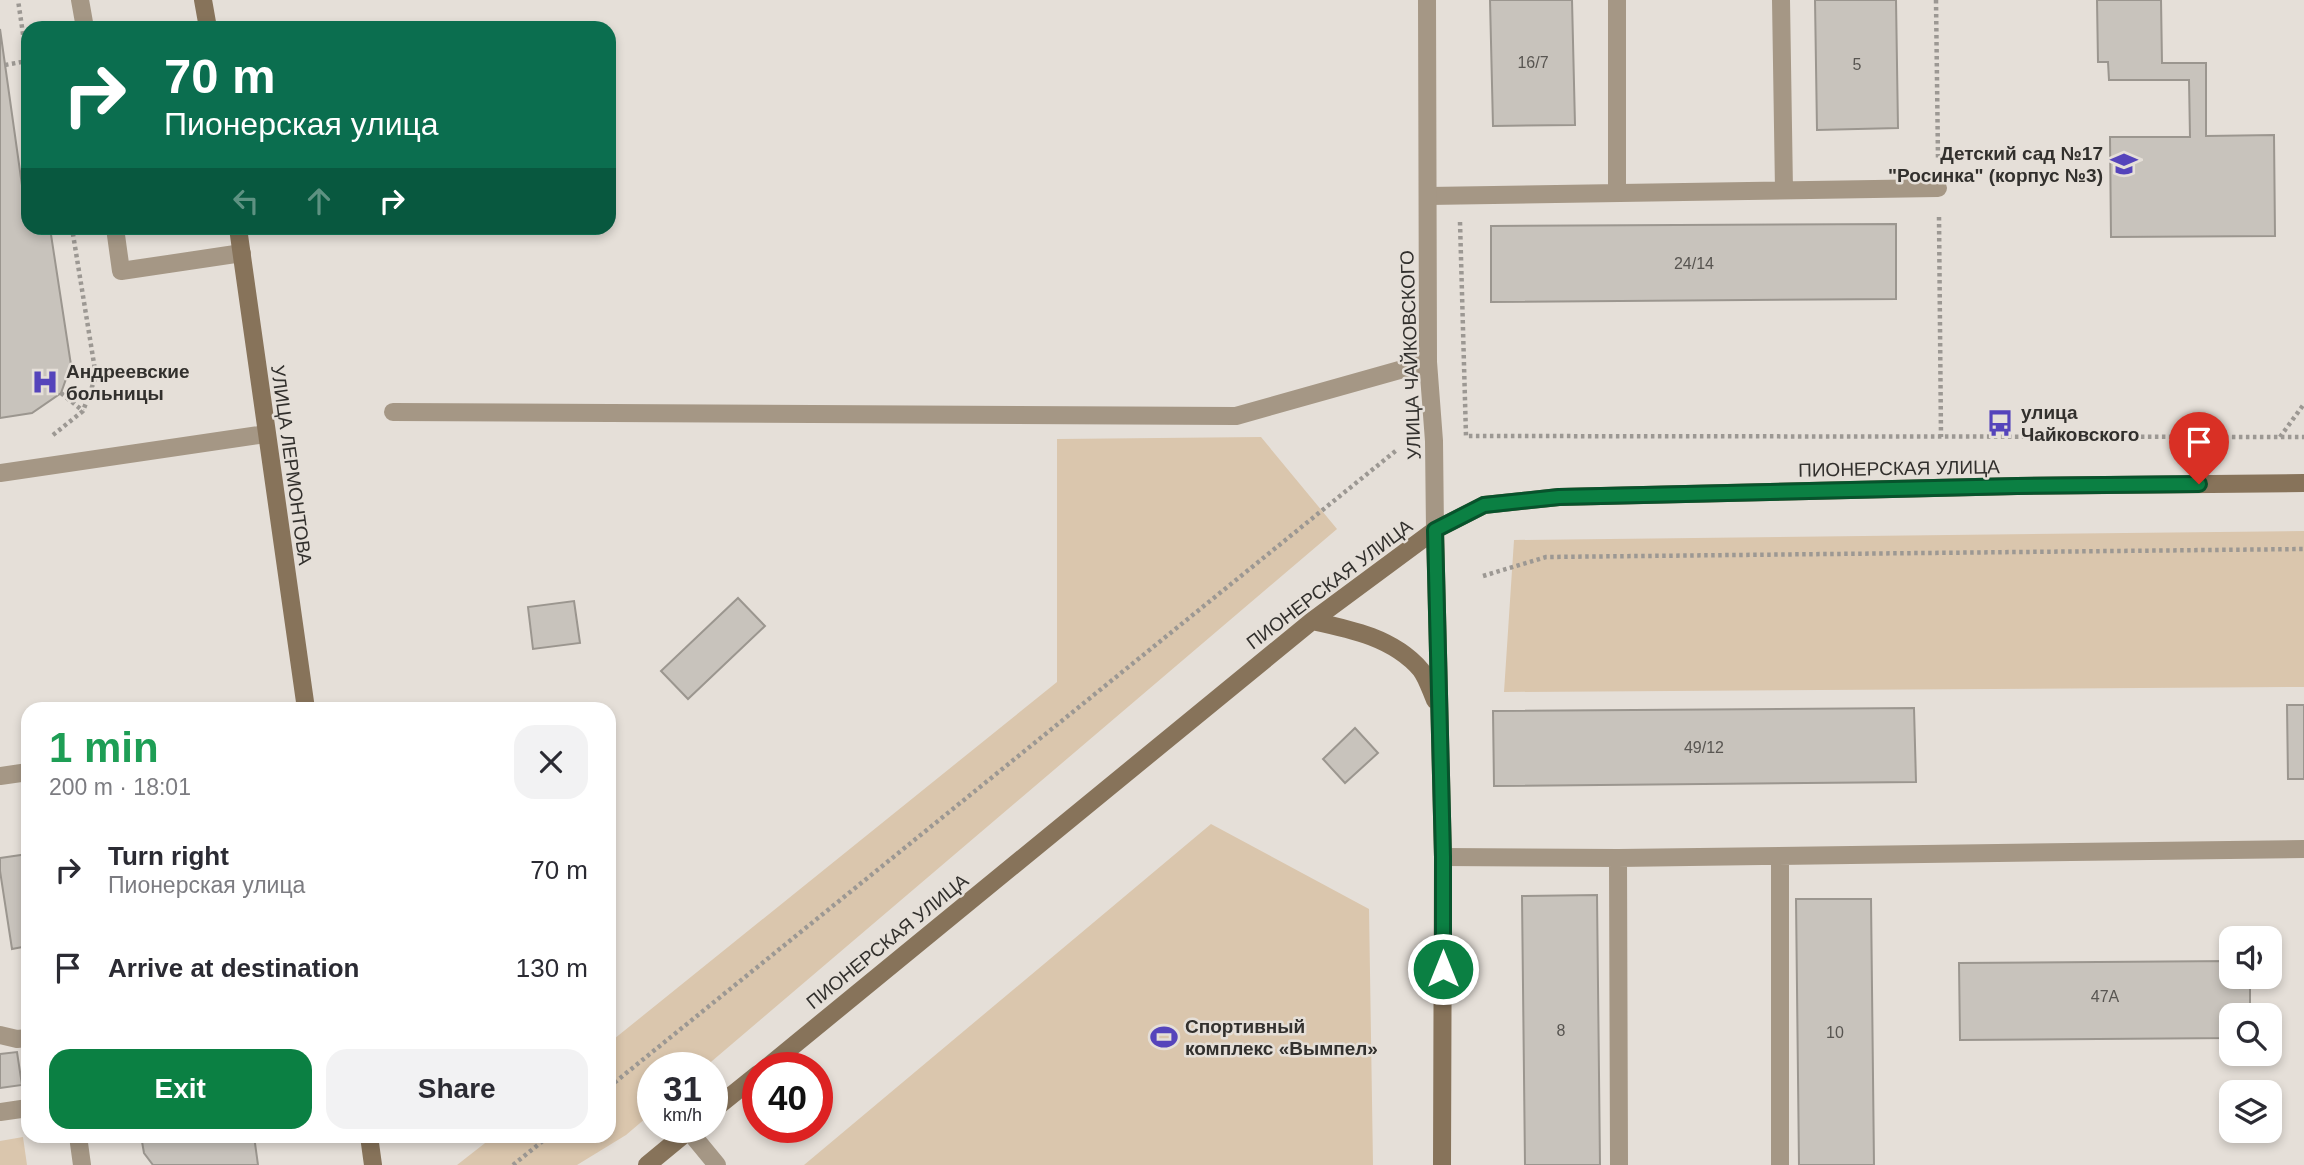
<!DOCTYPE html>
<meta charset="utf-8">
<style>
body{margin:0;font-family:Arial,sans-serif;background:#f2f2f3;color:#2b2b33;height:100vh;display:flex;flex-direction:column;font-size:26px;white-space:nowrap}
*{box-sizing:border-box;margin:0}
p{font-size:23px;color:#7c7c81}
.icon{flex:none;width:38px;height:38px;fill:none;stroke:currentColor;stroke-width:2;stroke-linecap:round;stroke-linejoin:round}
.map{position:relative;flex:1;overflow:hidden}
.drawer{position:absolute;left:21px;top:702px;width:595px;height:441px;display:flex;flex-direction:column;background:#fff;border-radius:21px;box-shadow:0 4px 10px #0003}
.drawer>*{flex:none}
.top-card{position:absolute;left:21px;top:21px;width:595px;height:214px;border-radius:21px;box-shadow:0 4px 10px #0003;background:#0b6e4f;color:#fff;overflow:hidden}
.tools{position:absolute;left:2219px;top:926px;display:grid;gap:14px}
.tools a{display:grid;place-items:center;width:63px;height:63px;border-radius:14px;background:#fff;box-shadow:0 4px 10px #0003;font-size:35px}
.speed{position:absolute;left:637px;top:1052px;display:flex;gap:14px;font-size:35px;font-weight:700;text-align:center}
.speed>*{display:grid;place-content:center;width:91px;height:91px;border-radius:50%;background:#fff;box-shadow:0 4px 10px #0003;line-height:1}
.speed small{font-size:18px;font-weight:400}
.speed .limit{border:10px solid #d22;background:#fff;color:#111}
.pin{position:absolute;display:grid;place-items:center;width:60px;height:60px;color:#fff;margin:-72px -30px;border-radius:50% 50% 50% 0;rotate:-45deg;box-shadow:0 0 7px #0007}
.pin .icon{rotate:45deg}
.me{position:absolute;width:77px;margin:-38px;rotate:0deg;stroke-linejoin:round;filter:drop-shadow(0 0 5px #0008)}
.turn{display:flex;align-items:center;gap:24px;height:147px;padding:0 28px;font-size:32px}
.turn .icon{width:91px;height:91px;stroke-width:2.5}
.turn b{display:block;font-size:49px;line-height:60px}
.lanes{display:flex;align-items:center;height:66px;padding:0 28px;background:#0003;justify-content:center;gap:35px;direction:ltr}
.lanes .off{opacity:.35}
.round{display:grid;place-items:center;flex:none;width:74px;height:74px;border-radius:21px;background:#f2f2f3}
.summary{display:flex;align-items:center;justify-content:space-between;height:119px;padding:0 28px}
h1{font-size:42px;font-weight:600;line-height:52px;color:#1e9e55}
.action{display:flex;gap:14px;margin-top:auto;padding:14px 28px}
.action a{flex:1;height:80px;border-radius:21px;background:#0b8043;color:#fff;font-size:28px;font-weight:600;line-height:80px;text-align:center}
.action a+a{background:#f2f2f3;color:#2b2b33}
ul{padding:0;list-style:none}
li{display:flex;align-items:center;gap:21px;height:98px;padding:0 28px}
li div{flex:1}
li b{display:block;font-size:26px}
li em{font-style:normal}
.map>svg:first-child{display:block}
.green{fill:#dac6ad}
.building{fill:#c8c3bc;stroke:#9b968f;stroke-width:2}
.lines{fill:none;stroke-linecap:round;stroke-linejoin:round}
.path{stroke:#9c9893;stroke-width:4.5;stroke-dasharray:3.5 3.5;stroke-linecap:butt}
.lane{stroke:#a59785;stroke-width:18}
.street{stroke:#a59785;stroke-width:18}
.secondary{stroke:#87735a;stroke-width:18}
.route-casing{stroke:#07532c;stroke-width:18}
.route{stroke:#0b8043;stroke-width:12}
.labels{text-anchor:middle;stroke-width:5;stroke-linejoin:round;paint-order:stroke}
.number-label{font-size:16px;fill:#585551}
.poi-label{font-size:19px;font-weight:bold;fill:#32302d;stroke:#e5dfd8;text-anchor:start}
.street-label{font-size:19px;fill:#32302d;stroke:#e5dfd8}
</style>
<div class="map">
<svg width="2304" height="1165" viewBox="0 0 2304 1165">
<rect width="100%" height="100%" fill="#e5dfd8"/>
<path class="green" d="M1261,437L1337,529L705,1067L653,1068V1112L626,1135L577,1165H457L494,1136H609V1043L1057,682V439Z
M2304,531V687L1504,692L1514,540Z
M1211,824L1369,909L1373,1165H804Z
M23,1137L27,1165H0V1141Z"/>
<path class="building" d="M1490,0H1572L1575,125L1493,126Z
M1815,0H1896L1898,128L1817,130Z
M2097,0H2161L2162,63H2206V136L2274,135L2275,236L2111,237L2110,137H2190L2189,80H2109L2108,62H2098Z
M0,29L28,228H50L71,365L61,393L32,413L0,418Z
M1896,224V299L1491,302V226Z
M738,598L765,626L688,699L661,671Z
M574,601L580,643L533,649L528,607Z
M2287,705H2304V779H2288Z
M1914,708L1916,782L1494,786L1493,711Z
M1355,728L1378,753L1345,783L1323,759Z
M28,854V946L12,949L0,871V858Z
M1597,895L1600,1165H1525L1522,896Z
M1796,899H1871L1874,1165H1799Z
M2231,961V976H2250V1015H2231V1038L1960,1040L1959,963Z
M17,1052L22,1085L0,1088V1054Z
M254,1136L258,1165H153L144,1153L141,1136Z"/>
<g class="lines">
<path class="path" d="M1936,0L1938,159
M5,65L27,61L18,0
M1939,217L1941,437
M1460,222L1466,436L2304,437
M61,393L83,411
M53,435L83,411L96,376L72,228
M2280,437L2304,404
M1483,576L1546,557L2304,549
M609,1087L1398,449
M513,1165L549,1136"/>
<path class="lane" d="M80,0L85,28
M1781,0L1784,190
M1617,193V0
M1428,196L1938,188
M115,228L121,271L242,253
M393,412L1236,416L1428,362
M0,473L266,434
M0,776L28,772
M1443,857L1618,858L2304,849
M1618,858L1619,1165
M0,1035L17,1039L28,1038
M0,1112L28,1108
M689,1131L717,1165
M78,1136L82,1165
M1780,1165V856"/>
<path class="street" d="M1427,0L1428,362L1434,441L1435,530"/>
<path class="secondary" d="M203,0L208,28
M238,228L306,709
M1435,530L1443,857L1442,1165
M1312,621C1350,629 1394,638 1421,670C1427,678 1431,691 1435,700
M766,1068L1312,621L1435,530L1484,505L1559,497L2017,486L2304,483
M712,1111L758,1074
M369,1136L373,1165
M647,1165L693,1127"/>
</g>
<g class="lines">
<defs>
<path id="route" d="M1443,969V857L1435,530L1484,505L1559,497L2017,486L2199,484"/>
</defs>
<use href="#route" class="route-casing"/>
<use href="#route" class="route"/>
</g>
<defs>
<symbol id="school-bare" viewBox="-9 -9 18 18"><path d="M0-5L7-2L0 1L-7-2ZM-4 1L0 2.5L4 1V4Q0 6-4 4Z" fill="#54b" stroke="#e5dfd8" stroke-width="2.5" paint-order="stroke"/></symbol>
<symbol id="hospital-bare" viewBox="-9 -9 18 18"><path d="M-5-5h3v3.5h4V-5h3V5h-3V1.5h-4V5h-3Z" fill="#54b" stroke="#e5dfd8" stroke-width="2.5" paint-order="stroke"/></symbol>
<symbol id="bus-bare" viewBox="-9 -9 18 18"><path d="M-5-6H5V4H4V6H2V4H-2V6H-4V4H-5ZM-3.5-4V0h7V-4ZM-3.5 1.2v1.5H-2V1.2ZM2 1.2v1.5H3.5V1.2Z" fill="#54b" stroke="#e5dfd8" stroke-width="2.5" paint-order="stroke"/></symbol>
<symbol id="stadium-bare" viewBox="-9 -9 18 18"><path d="M0-5a6.5 5 0 1 0 0 10a6.5 5 0 1 0 0-10ZM-3.5-1.8h7v3.6h-7Z" fill="#54b" stroke="#e5dfd8" stroke-width="2.5" paint-order="stroke"/></symbol>
</defs>
<g fill-rule="evenodd">
<use href="#school-bare" x="2105" y="145" width="38" height="38"/>
<use href="#hospital-bare" x="26" y="363" width="38" height="38"/>
<use href="#bus-bare" x="1981" y="404" width="38" height="38"/>
<use href="#stadium-bare" x="1145" y="1018" width="38" height="38"/>
</g>
<g class="labels">
<g class="number-label">
<text x="1533" y="68">16/7</text>
<text x="1857" y="70">5</text>
<text x="1694" y="269">24/14</text>
<text x="1704" y="753">49/12</text>
<text x="2105" y="1002">47А</text>
<text x="1561" y="1036">8</text>
<text x="1835" y="1038">10</text>
</g>
<g class="poi-label">
<text x="2103" y="160" text-anchor="end">Детский сад №17<tspan x="2103" dy="22">"Росинка" (корпус №3)</tspan></text>
<text x="66" y="378">Андреевские<tspan x="66" dy="22">больницы</tspan></text>
<text x="2021" y="419">улица<tspan x="2021" dy="22">Чайковского</tspan></text>
<text x="1185" y="1033">Спортивный<tspan x="1185" dy="22">комплекс «Вымпел»</tspan></text>
</g>
<g class="street-label">
<text transform="translate(1410 355) rotate(-92)" y="7">УЛИЦА ЧАЙКОВСКОГО</text>
<text transform="translate(292 465) rotate(82)" y="7">УЛИЦА ЛЕРМОНТОВА</text>
<text transform="translate(1899 468) rotate(-1)" y="7">ПИОНЕРСКАЯ УЛИЦА</text>
<text transform="translate(1329 584) rotate(-37)" y="7">ПИОНЕРСКАЯ УЛИЦА</text>
<text transform="translate(887 941) rotate(-39)" y="7">ПИОНЕРСКАЯ УЛИЦА</text>
</g>
</g>
</svg>
<div class="tools">
<a><svg class="icon" aria-label="sound" viewBox="0 0 24 24"><path d="M4 9h4l5-4v14l-5-4H4zM17 9q2 3 0 6"/></svg></a>
<a><svg class="icon" aria-label="search" viewBox="0 0 24 24"><circle cx="10" cy="10" r="6"/><path d="M15 15l6 6"/></svg></a>
<a><svg class="icon" aria-label="layers" viewBox="0 0 24 24"><path d="M12 4l9 5-9 5-9-5zM3 14l9 5 9-5"/></svg></a>
</div>
<div class="speed"><div>31<small>km/h</small></div><div class="limit">40</div></div>
<div class="pin" style="left:2199px;top:484px;background:#d93025"><svg class="icon" aria-label="arrive" viewBox="0 0 24 24"><path d="M6 21V4h12l-3 4 3 4H6"/></svg></div>
<svg class="me" style="left:1443px;top:969px" viewBox="-20 -20 40 40"><circle r="17" fill="#0b8043" stroke="#fff" stroke-width="3"/><path d="M0-11L8 9 0 5-8 9z" fill="#fff"/></svg>
<div class="top-card">
<div class="turn"><svg class="icon" aria-label="right" viewBox="0 0 24 24"><path d="M7 20v-9h11M14 6l5 5-5 5"/></svg><div><b>70 m</b>Пионерская улица</div></div>
<div class="lanes"><svg class="icon off" aria-label="left" viewBox="0 0 24 24"><path d="M17 20v-9H6M10 6l-5 5 5 5"/></svg><svg class="icon off" aria-label="ahead" viewBox="0 0 24 24"><path d="M12 20V5M6 11l6-6 6 6"/></svg><svg class="icon" aria-label="right" viewBox="0 0 24 24"><path d="M7 20v-9h11M14 6l5 5-5 5"/></svg></div>
</div>
<section class="drawer">
<div class="summary"><div><h1>1 min</h1><p>200 m · 18:01</p></div><a class="round"><svg class="icon" aria-label="close" viewBox="0 0 24 24"><path d="M6 6l12 12M18 6L6 18"/></svg></a></div>
<ul>
<li><svg class="icon" aria-label="right" viewBox="0 0 24 24"><path d="M7 20v-9h11M14 6l5 5-5 5"/></svg><div><b>Turn right</b><p>Пионерская улица</p></div><em>70 m</em></li>
<li><svg class="icon" aria-label="arrive" viewBox="0 0 24 24"><path d="M6 21V4h12l-3 4 3 4H6"/></svg><div><b>Arrive at destination</b></div><em>130 m</em></li>
</ul>
<div class="action"><a>Exit</a><a>Share</a></div>
</section>
</div>
